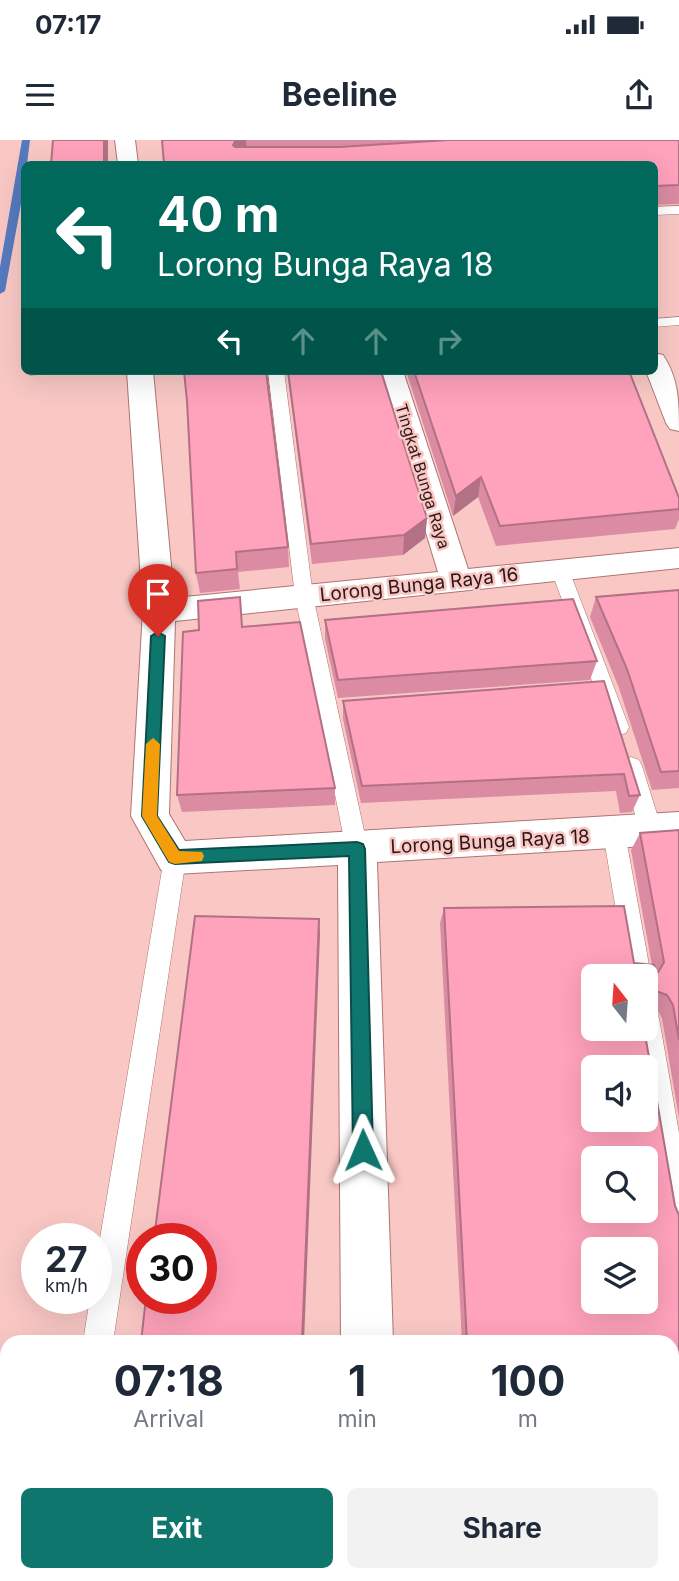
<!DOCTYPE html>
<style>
body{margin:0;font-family:Inter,sans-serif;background:#f2f2f3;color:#1f2937;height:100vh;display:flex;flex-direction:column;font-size:26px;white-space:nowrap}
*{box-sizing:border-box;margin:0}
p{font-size:23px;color:#747a83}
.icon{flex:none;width:38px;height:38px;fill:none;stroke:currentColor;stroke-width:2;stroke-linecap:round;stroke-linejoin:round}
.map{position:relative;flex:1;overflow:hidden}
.details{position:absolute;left:0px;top:1195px;width:679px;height:247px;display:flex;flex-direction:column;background:#fff;border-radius:21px 21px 0 0;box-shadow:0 7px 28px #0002}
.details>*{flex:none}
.hud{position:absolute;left:21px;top:21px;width:637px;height:214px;border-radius:10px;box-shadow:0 7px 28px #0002;background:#00695c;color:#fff;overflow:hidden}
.needle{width:46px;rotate:343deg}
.controls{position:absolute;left:581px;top:824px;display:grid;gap:14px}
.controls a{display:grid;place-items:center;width:77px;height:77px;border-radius:10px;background:#fff;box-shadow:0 7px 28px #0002;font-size:35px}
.speed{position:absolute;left:21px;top:1083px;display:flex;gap:14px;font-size:35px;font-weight:700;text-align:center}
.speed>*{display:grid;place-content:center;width:91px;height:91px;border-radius:50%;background:#fff;box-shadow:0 7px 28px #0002;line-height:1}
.speed small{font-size:18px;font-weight:400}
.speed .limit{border:10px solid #d22;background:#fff;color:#111}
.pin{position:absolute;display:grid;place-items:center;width:60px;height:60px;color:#fff;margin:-72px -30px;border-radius:50% 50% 50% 0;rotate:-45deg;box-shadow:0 0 7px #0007}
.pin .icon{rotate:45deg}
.me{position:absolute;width:77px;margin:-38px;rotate:359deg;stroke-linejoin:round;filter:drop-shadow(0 0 5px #0008)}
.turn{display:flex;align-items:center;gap:24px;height:147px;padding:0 21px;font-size:32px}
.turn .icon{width:91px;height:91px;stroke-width:2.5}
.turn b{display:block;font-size:49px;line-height:60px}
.lanes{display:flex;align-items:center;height:66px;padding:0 21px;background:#0003;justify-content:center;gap:35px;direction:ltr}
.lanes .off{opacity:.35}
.eta{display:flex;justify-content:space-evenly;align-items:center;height:119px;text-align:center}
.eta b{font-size:42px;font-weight:700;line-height:49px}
.primary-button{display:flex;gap:14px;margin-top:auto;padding:14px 21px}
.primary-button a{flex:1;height:80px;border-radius:10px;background:#0f766e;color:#fff;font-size:28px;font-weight:700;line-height:80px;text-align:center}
.primary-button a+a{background:#f2f2f3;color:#1f2937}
.status{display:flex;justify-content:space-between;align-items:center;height:49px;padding:0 35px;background:#fff;direction:ltr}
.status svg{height:19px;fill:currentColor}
header{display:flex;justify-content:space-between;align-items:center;height:91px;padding:0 21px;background:#fff;font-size:32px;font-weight:700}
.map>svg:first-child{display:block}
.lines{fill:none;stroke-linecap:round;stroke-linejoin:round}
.stream{fill:#557abe;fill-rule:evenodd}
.service-casing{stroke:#ad7572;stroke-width:1}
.minor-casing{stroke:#ad7572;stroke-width:2}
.service{fill:#fff;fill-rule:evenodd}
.minor{fill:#fff;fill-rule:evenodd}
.wall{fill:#db8ba2;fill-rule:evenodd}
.shaded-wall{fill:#b27184}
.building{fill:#ffa2bc;stroke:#b27184;stroke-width:2;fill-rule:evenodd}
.route{fill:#0f766e;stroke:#0a4d48;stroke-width:2}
.slow{fill:#f59e0b}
.labels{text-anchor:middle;stroke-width:5;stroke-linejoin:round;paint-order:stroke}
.far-street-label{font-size:16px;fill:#2d1716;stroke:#f9c8c5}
.street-label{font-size:19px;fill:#2d1716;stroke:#f9c8c5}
</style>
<div class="status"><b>07:17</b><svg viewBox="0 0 49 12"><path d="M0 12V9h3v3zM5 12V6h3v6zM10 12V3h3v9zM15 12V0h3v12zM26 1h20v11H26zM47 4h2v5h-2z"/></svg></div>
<header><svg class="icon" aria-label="menu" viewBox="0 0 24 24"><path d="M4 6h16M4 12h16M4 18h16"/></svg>Beeline<svg class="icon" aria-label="share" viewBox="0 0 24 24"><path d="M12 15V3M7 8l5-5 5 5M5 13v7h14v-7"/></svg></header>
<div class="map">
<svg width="679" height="1441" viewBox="0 0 679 1441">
<rect width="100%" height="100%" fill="#f9c8c5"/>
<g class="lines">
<path class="stream" d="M22,0H30L27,24H24L23,53L5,151L0,154V127Z"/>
<defs>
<path id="service" d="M679,66V74L654,75V67Z
M679,177V185L654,187V179Z
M28,231H50L47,234L30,235Z
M268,231H284L313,456L368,709L365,716L357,719L349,716L346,709L295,456Z
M560,424L566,426L569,430L629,587L626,593L619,595L612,593L609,587L551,430L554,426Z
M631,617L639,620L642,626L662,690L659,697L651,699L643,697L640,690L620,626L623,620Z
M614,684L622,686L625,693L651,836L646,845V836H627L603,693L606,686Z
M175,708L183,711L186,718L113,1202H83L90,1158H96V1122L164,718L167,711Z
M646,866L655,870L659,878L679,993V1086L669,1082L665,1072L646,954V928H641L635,889H646Z
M45,1435H79L78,1441H44Z"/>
<path id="minor" d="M115,0H135L138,24H118Z
M654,213L663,215C679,239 679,263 679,291L670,289L666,283L646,231H654Z
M127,231H153L174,458L438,432L377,231H403L468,429L679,408V428L175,481L169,674L185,701L679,672V704L377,722L393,1202H341L338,725L175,734L161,730L131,676L143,471Z
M342,1435H400L401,1441H343Z"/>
</defs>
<use href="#service" class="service-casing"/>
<use href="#minor" class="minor-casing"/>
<use href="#service" class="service"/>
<use href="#minor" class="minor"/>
</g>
<path class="wall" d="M162,0H679V64L654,65V24H164Z
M287,231H381L427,378L425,398L403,415L312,424Z
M406,231H629L679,358V379L675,389L496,406L478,357L453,376Z
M187,261L288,407L289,427L238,432L240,449L200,453L196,433Z
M679,450V648L652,650L619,548L590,477L596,457Z
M325,480L597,521L590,540L338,558L325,499Z
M243,487L335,648V665L182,672L177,655Z
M604,541L640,655L632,672L620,673L616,651L361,663L343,579V561Z
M679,690V978L662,878L656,868L654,867V874L646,884V836H593V889H644L649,917L654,920V944L675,1066L679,1075V1441H473V1435H672V1202H462L440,783L444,768L624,766L634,823L652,825L631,710L640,693ZM593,928H646V980H593ZM593,1018H646V1071H593ZM593,1110H646V1162H593Z"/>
<path class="shaded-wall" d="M104,0H108V24H104Z
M236,0H246L247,15L233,5Z
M481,337L478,357L453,376L456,356Z
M427,378L425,398L403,415L404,395Z
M319,779L320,794L304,1202H302Z"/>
<path class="building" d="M53,0H104V24H51Z
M162,0H236L233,5L235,7H340L448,0H679V45L654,46V24H164Z
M184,231H266L288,407L236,412L237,429L196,433L187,261Z
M288,231H381L427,378L404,395L311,404Z
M414,231H629L679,358V369L500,386L481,337L456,356Z
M679,450V631L661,632L627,529L596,457Z
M240,457L242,487L300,482L335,648L177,655L183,492L199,490L198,461Z
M573,459L597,521L338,540L325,480Z
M604,541L640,655L629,656L624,634L362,646L343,561Z
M679,690V900L673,865L667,855L656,851L654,874H646V836H593V889H644L649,917L654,920V944L675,1066L679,1075V1441H479V1435H672V1202H467L444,768L624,766L634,823L654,825L657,834L664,822L640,693ZM593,928H646V980H593ZM593,1018H646V1071H593ZM593,1110H646V1162H593Z
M195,776L319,779L302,1202H141L146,1158H201V1099H154Z
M112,1435H292V1441H111Z"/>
<path class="route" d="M158,492L165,496L157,676L179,710L357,702L363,704L365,709L373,1010L370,1017L363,1020L356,1017L353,1010L349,716L175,724L169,722L142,676L151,496Z"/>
<path class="slow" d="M153,598L160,604L157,676L179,711L202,712L204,716L202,721L175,724L169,722L142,676L146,604Z"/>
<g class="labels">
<g class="far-street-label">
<text transform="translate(423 336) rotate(73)" y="6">Tingkat Bunga Raya</text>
</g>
<g class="street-label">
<text transform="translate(419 444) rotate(-6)" y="7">Lorong Bunga Raya 16</text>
<text transform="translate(490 701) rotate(-3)" y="7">Lorong Bunga Raya 18</text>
</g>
</g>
</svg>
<div class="controls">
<a><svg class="needle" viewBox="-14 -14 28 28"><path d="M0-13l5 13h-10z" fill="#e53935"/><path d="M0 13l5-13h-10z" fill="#747a83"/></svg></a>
<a><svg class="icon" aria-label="sound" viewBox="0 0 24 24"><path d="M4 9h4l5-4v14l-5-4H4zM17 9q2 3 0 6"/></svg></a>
<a><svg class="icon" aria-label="search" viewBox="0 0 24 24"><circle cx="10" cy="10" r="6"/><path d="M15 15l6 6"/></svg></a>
<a><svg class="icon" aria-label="layers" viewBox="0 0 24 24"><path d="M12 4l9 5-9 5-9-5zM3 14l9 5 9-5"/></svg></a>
</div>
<div class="speed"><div>27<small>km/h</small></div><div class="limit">30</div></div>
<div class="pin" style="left:158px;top:496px;background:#d93025"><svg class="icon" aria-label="arrive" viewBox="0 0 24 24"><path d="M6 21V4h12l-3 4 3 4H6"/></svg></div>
<svg class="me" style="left:363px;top:1010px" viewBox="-20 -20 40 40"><path d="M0-17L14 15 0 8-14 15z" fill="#0f766e" stroke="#fff" stroke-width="4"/></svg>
<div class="hud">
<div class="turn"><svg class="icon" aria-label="left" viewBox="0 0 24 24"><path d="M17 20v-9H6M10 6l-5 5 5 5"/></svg><div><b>40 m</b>Lorong Bunga Raya 18</div></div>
<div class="lanes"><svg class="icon" aria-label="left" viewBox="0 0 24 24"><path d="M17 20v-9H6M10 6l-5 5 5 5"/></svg><svg class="icon off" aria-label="ahead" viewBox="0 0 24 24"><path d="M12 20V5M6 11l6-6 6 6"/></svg><svg class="icon off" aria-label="ahead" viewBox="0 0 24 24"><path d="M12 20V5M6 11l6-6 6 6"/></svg><svg class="icon off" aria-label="right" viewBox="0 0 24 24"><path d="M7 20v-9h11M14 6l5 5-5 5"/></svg></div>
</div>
<section class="details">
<div class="eta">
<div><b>07:18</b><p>Arrival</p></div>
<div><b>1</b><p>min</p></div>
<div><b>100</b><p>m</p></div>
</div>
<div class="primary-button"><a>Exit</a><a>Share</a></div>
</section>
</div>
